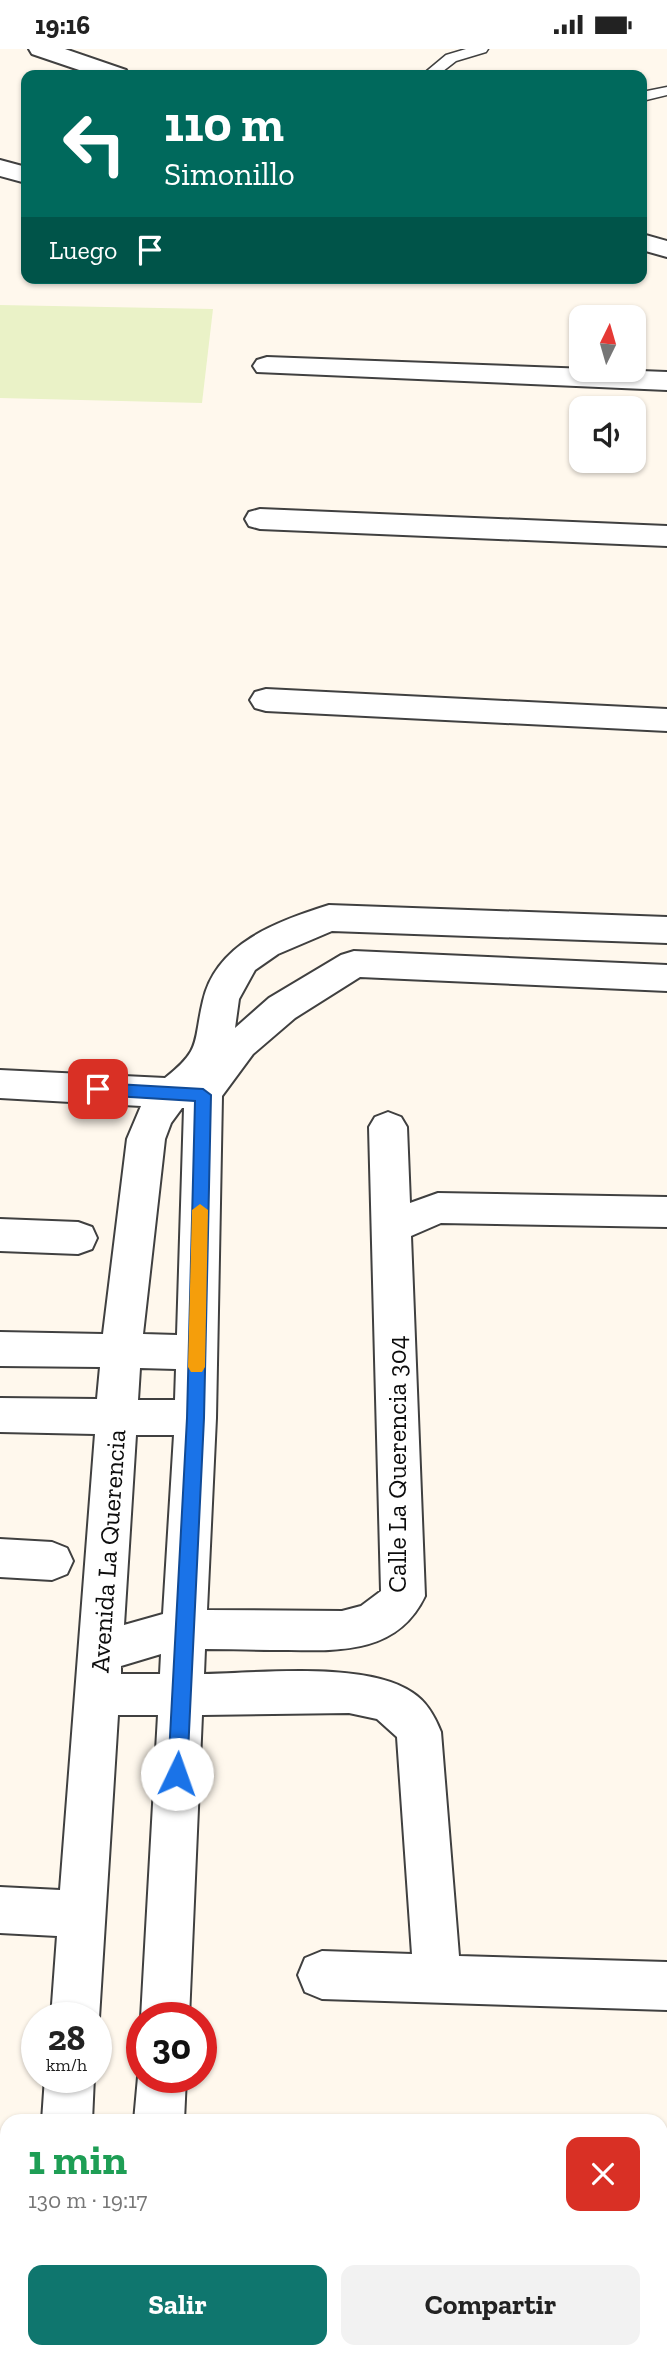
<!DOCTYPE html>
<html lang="es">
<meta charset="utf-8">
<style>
body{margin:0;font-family:"Zilla Slab",serif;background:#f2f2f2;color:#222;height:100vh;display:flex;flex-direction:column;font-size:26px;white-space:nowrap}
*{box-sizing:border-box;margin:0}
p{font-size:23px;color:#767676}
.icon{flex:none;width:38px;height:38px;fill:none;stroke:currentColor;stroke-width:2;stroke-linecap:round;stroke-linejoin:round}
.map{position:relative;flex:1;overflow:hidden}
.sheet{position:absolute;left:0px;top:2065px;width:668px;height:245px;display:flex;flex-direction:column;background:#fff;border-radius:21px 21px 0 0;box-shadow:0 2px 5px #0004}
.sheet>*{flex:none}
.hud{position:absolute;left:21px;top:21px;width:626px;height:214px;border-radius:14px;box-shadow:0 2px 5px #0004;background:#00695c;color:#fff;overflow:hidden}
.needle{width:46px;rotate:5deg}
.fabs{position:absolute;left:569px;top:256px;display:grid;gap:14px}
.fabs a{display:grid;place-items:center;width:77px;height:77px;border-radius:14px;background:#fff;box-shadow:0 2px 5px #0004;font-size:35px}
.speed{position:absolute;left:21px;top:1953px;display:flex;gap:14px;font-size:35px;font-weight:700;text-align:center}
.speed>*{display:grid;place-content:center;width:91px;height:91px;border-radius:50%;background:#fff;box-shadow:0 2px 5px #0004;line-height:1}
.speed small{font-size:18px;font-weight:400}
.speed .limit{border:10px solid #d22;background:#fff;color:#111}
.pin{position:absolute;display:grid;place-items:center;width:60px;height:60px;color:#fff;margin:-30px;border-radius:14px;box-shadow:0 4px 10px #0006}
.me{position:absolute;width:77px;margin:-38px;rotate:3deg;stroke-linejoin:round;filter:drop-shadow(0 0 5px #0008)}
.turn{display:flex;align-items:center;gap:24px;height:147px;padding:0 28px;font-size:32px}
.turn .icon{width:91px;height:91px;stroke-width:2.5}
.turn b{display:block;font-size:49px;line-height:60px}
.then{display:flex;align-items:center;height:66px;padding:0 28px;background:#0003;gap:14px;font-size:26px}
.round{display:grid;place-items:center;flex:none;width:74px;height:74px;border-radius:14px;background:#f2f2f2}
.head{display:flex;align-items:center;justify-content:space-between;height:119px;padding:0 28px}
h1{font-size:42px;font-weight:700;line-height:52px;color:#1e9e55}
.cta{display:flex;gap:14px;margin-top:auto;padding:14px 28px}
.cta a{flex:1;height:80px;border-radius:14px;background:#0f766e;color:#fff;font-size:28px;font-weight:700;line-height:80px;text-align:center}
.cta a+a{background:#f2f2f2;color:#222}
.status{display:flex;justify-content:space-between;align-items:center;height:49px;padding:0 35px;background:#fff;direction:ltr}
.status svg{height:19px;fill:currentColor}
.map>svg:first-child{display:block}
.pitch{fill:#eaf2c7}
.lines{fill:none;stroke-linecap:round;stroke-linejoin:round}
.lane-casing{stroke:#404040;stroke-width:3}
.street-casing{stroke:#404040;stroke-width:4}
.lane{fill:#fff;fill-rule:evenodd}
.street{fill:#fff;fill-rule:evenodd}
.route{fill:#1a73e8;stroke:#114b97;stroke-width:2}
.slow{fill:#f59e0b}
.labels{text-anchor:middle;stroke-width:7;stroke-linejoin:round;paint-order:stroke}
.street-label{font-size:26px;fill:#0d0d0d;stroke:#fff}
</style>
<div class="status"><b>19:16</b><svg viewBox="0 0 49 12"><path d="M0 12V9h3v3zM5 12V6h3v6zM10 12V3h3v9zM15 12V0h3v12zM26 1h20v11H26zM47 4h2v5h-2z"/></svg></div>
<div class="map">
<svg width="667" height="2310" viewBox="0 0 667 2310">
<rect width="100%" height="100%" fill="#fff8ed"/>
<path class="pitch" d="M0,256L213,260L202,354L0,349Z"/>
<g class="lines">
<defs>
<path id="lane" d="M466,0H488L486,3L456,12L438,26H422L446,6Z
M667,38V46L642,52V43Z"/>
<path id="street" d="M29,0H65L126,21L129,26H94L32,5Z
M0,111L26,118V134L0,127Z
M642,185L667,192V208L642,201Z
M267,308L667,323V341L257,323L253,317L257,311Z
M260,460L667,477V497L260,480L249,477L245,470L249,463Z
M266,640L667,660V682L266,662L255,659L250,651L255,643Z
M329,856L667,868V894L332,882L278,905L255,921L239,950L235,979L269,949L341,906L354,902L667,916V942L360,928L295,969L253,1005L222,1047L216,1369L207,1561L342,1562L361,1557L381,1542L369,1078L375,1068L388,1063L401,1068L407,1078L410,1154L438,1144L667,1148V1178L441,1174L411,1187L425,1547C398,1604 341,1602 288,1601C260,1601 233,1600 205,1600L204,1625C260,1624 368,1612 413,1644C427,1653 435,1668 441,1683L459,1907L667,1913V1961L322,1950L305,1943L298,1926L305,1909L322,1902L412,1905L397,1688L377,1670L349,1664L202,1666L189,1969H142V1971L141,1969L158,1666H118L99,1969L96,1976V1969H51L57,1887L0,1884V1838L60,1841L95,1385L0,1383V1349L97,1350L100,1318L0,1317V1283L103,1285L127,1090L141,1057L0,1049V1021L165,1029C202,1000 193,994 203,952C216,894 278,872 329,856ZM182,1059H184L177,1286L143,1285L165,1090L171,1074ZM140,1319L176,1320L175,1351H138ZM136,1386H174L163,1565L124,1576ZM161,1605L160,1625H121V1617Z
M0,1170L78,1173L92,1178L97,1189L92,1200L78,1205L0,1202Z
M0,1490L52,1493L67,1499L73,1512L67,1525L52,1531L0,1528Z
M142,2018V2028H186L184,2072H134L138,2028Z
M45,2028H94L92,2072H42Z
M23,2303H75L74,2310H22Z
M121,2303H173V2310H121Z"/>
</defs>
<use href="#lane" class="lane-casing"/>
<use href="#street" class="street-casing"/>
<use href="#lane" class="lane"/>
<use href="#street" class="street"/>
</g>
<path class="route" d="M98,1034L203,1040L211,1046L204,1369L187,1725L184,1732L177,1734L171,1732L168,1725L187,1369L195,1052L98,1046L90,1040Z"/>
<path class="slow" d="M200,1155L208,1161L205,1318L202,1323H191L188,1318L192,1161Z"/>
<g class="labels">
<g class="street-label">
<text transform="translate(397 1415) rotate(-90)" y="9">Calle La Querencia 304</text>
<text transform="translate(108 1502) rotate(-86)" y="9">Avenida La Querencia</text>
</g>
</g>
</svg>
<div class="fabs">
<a><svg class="needle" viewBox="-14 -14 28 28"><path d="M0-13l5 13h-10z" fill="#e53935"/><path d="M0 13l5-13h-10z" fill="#767676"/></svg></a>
<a><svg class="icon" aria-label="sound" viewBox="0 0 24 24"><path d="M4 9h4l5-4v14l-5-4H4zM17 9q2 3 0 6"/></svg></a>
</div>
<div class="speed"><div>28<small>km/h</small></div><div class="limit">30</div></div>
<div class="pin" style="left:98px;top:1040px;background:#d93025"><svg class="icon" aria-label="arrive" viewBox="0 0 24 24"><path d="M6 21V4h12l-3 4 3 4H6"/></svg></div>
<svg class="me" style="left:177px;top:1725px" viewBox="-20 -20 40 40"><circle r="19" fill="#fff"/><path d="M0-13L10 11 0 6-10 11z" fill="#1a73e8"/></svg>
<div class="hud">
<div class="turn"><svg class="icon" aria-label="left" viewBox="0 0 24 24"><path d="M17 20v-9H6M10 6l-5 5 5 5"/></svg><div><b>110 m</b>Simonillo</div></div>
<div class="then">Luego<svg class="icon" aria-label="arrive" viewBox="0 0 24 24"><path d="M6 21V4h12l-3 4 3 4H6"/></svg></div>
</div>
<section class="sheet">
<div class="head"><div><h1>1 min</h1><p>130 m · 19:17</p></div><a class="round" style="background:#d93025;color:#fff"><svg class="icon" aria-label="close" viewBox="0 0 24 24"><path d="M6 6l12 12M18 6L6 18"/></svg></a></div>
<div class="cta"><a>Salir</a><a>Compartir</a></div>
</section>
</div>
